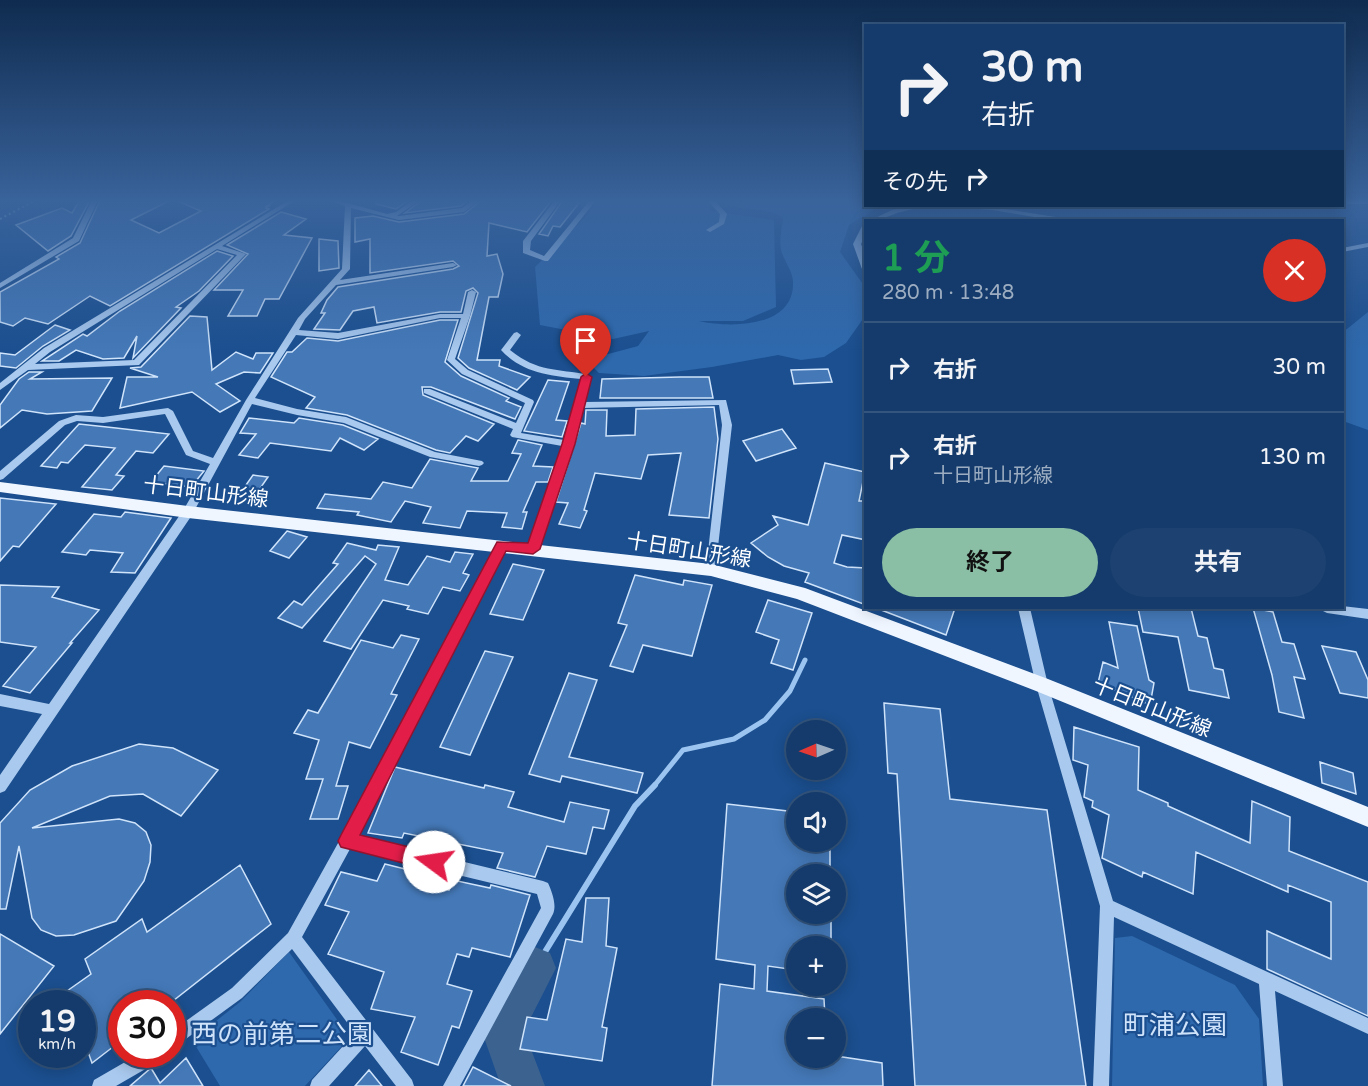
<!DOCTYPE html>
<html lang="ja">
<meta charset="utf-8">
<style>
body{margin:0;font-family:"Varela Round","Noto Sans JP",sans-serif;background:#1d4271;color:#f1f3f6;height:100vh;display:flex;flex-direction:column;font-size:22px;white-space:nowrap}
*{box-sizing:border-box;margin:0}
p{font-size:20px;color:#9dadc1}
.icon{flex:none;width:33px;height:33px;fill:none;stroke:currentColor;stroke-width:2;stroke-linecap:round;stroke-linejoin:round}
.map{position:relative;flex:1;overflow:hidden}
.panel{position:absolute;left:864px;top:219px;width:480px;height:390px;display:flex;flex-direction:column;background:#143b6b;border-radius:0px;box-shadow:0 3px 15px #0003,0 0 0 2px #33557e}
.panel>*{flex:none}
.banner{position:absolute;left:864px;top:24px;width:480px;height:183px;border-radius:0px;box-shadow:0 3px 15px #0003,0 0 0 2px #33557e;background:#143b6b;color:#f1f3f6;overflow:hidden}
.needle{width:39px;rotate:268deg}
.buttons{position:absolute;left:786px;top:720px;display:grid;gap:12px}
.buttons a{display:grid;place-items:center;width:60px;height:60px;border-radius:50%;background:#143b6b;box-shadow:0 3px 15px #0003,0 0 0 2px #33557e;font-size:30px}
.speed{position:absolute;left:18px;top:990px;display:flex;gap:12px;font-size:30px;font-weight:700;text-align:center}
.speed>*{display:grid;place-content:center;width:78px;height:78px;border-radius:50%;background:#143b6b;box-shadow:0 3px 15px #0003,0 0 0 2px #33557e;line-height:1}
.speed small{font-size:15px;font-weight:400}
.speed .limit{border:9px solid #d22;background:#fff;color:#111}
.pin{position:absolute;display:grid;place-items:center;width:51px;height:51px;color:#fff;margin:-62px -26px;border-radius:50% 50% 50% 0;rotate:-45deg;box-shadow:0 0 6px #0007}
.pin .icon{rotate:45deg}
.me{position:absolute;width:66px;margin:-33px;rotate:284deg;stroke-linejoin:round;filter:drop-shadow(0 0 4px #0008)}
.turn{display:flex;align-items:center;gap:21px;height:126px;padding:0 18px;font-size:27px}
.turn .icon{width:78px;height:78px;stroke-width:2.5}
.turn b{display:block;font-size:42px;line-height:51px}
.then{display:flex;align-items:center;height:57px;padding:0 18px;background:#0003;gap:12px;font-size:22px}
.round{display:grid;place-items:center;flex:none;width:63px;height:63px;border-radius:32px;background:#1d4271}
.overview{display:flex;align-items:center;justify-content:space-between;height:102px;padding:0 18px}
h1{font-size:36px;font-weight:700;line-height:45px;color:#1e9e55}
.primary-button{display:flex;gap:12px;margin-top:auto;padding:12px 18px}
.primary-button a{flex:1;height:69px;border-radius:36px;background:#8abfa5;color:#111;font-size:24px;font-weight:700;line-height:69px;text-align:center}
.primary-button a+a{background:#1d4271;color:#f1f3f6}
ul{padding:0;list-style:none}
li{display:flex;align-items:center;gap:18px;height:90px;padding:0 18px;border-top:2px solid #33557e}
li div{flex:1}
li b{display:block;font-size:22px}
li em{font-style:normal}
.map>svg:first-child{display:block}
.green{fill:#2e69ad}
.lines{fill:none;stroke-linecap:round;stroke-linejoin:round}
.stream-far1{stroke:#9cc4f0;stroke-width:5}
.stream{stroke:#9cc4f0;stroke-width:6}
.river{fill:#3c6290;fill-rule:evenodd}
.building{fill:#4478b7;stroke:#cfe3fa;stroke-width:1.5}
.path{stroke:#a9c9ee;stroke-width:2;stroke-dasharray:2 3;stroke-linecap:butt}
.minor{fill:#a9c9ee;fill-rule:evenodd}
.major{fill:#f0f6ff;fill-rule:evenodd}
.route{fill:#e11d48;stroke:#92132f;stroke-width:1.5}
.labels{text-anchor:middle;stroke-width:4.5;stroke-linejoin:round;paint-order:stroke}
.street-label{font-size:21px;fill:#fff;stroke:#1b4f8f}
.near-park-label{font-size:26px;fill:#cfe3fa;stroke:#1b4f8f}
</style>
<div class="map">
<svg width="1368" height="1086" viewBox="0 0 1368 1086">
<rect width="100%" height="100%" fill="#1b4f8f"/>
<path class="green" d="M598,200H709L710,211L774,220L776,307L743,321H699C730,328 793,328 793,284C794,273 784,261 781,250C779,240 782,227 783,218C765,204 738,214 719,200H865L866,206H880L849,225L840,252L865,287V316L846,343L824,357L801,360L778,355L712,367L644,376L599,373L593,367L597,357L638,346L649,331L613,339L540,325L535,267L589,213Z
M1368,312V430L1343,421L1342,333Z
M1132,936L1235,985L1259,1019L1263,1086H1112L1115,938Z
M289,952L338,1021L342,1046L305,1086H220L192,1040L240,1002Z"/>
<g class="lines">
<path class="stream-far1" d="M654,786L683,750L734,739L765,720L790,691L805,660"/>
<path class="stream" d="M535,968L635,806L655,785"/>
<path class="river" d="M535,947L550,953L556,968L524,1031L545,1086H501L481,1029L520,953Z"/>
</g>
<path class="building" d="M80,200H90L71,236L48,251L16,225L62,208L72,213Z
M100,200H171L131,220L159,233L201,211L175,200H276L267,206H269L266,208L269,209L110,306L90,296L48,324L25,318L13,326L0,322V292L59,259L56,257L80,243Z
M377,200H409L396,209L376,204Z
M422,200H469L461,206L405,213Z
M482,200H552L527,232L489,223L487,256L497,254L503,274L498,297H489L477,360H500L499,366L530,377L517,390L469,368L458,358L478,293L473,288L466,291L461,312H440L377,323L374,307L353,311L340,330L314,329L325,313H321L327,300L338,287L453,269L459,266L453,261L370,273V239L355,242V218L373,216L399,222L464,214Z
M563,200H578L576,202L579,203L560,227L553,226L548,236L539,234Z
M281,212L306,219L284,235L312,238L279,299H265L257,316H228L243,290H214L248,254L227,245Z
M319,239L338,241L339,268L319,271Z
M217,251L233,256L199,291L176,307L181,308L133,358L137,336L124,358L103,359L76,350L59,361H42L83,334L87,336L120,311Z
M190,316L207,317L212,370L236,352L253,359L256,353H273L260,373L244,372L216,384L240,401L220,412L192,392L120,408L127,377H158L130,368L141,367Z
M440,320H458L445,362L461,376L509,398L506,401L521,407L515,419L431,387H422L423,395L494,424L478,441L466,436L450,453L436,450L347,415L306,408L315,397L271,377L287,352H292L307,338L338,341Z
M55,325L70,330L43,346L16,368L0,366V353L15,355Z
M828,369L832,382L794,384L791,370Z
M29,372H42L30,379L112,378L92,411L47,414L22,410L0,428V405L19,379Z
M680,377H709L713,398H600L602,379Z
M548,380L569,382L556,420L567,421L562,437L524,431Z
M714,407L718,439L709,518L669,515L681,453L648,455L641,479L595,473L584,510L587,511L580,528L559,524L568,503L556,502L581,423L585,424L586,410H607L606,436L635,435L636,409Z
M249,418L294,423L299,418L343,425L378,439L364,450L340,438L331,451L270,443L258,458L239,455L256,434L240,433Z
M79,424L116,428L169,434L153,453L136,451L116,475L124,476L112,490L82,487L115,448L85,445L68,463L61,462L57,468L41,466Z
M782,429L796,448L756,461L743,441Z
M518,440L542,445L533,466L553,467L548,482H536L523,512H527L522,529L502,527L507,513L467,511L460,528L423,523L431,507L405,501L391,522L357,515L359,512L317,508L325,494L371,499L383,482L412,488L430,459L478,468L471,481H508L521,454L512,453Z
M825,463L865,472L859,501H866V540L842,535L834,563L847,567L866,568V605L805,582L809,573L784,566L768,557L751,543L778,525L773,516L808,525Z
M164,466L204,471L191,487L151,482Z
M253,475L268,477L254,497L239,495Z
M0,498L56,504L19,547L13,546L0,561Z
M125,512L171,518L135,573L111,572L123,553L90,550L86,555L62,552L94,514L121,517Z
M287,531L307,537L289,558L270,551Z
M347,543L376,550L378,545L399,547L385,580L408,585L427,556L450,562L455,552L473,554L463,573L469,575L460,591L443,587L428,614L407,609L409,606L383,600L351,649L324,641L376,564L365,556L302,628L278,618L294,601L302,605L338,564L333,563Z
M513,564L544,570L523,620L490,614Z
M635,575L683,585L684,580L712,585L692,656L643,645L633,672L610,666L627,625L618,623Z
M0,585L59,587L52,597L99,610L70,643H72L30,693L3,686L36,647L0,642Z
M768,600L812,613L793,670L771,663L779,640L756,632Z
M876,608H955L946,635Z
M1138,608H1191L1198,636L1207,638L1214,668L1223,670L1229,698L1189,690L1178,637L1143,632Z
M1253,608L1273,612L1282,642L1294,644L1305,679L1294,677L1304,718L1279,712L1272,675Z
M1109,622L1137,626L1149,680L1154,683L1150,705L1098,683L1103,662L1118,668Z
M401,635L419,639L391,694L397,695L370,748L349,742L336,786H348L338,819H310L323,779H306L319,740L294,733L308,710L318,713L361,640L393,648Z
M1322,646L1356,652L1368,680V698L1340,693Z
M485,651L513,657L470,755L440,747Z
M569,673L597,680L569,757L643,773L637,793L562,776L560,782L529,774Z
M884,703L940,709L950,799L1047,810L1086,1086H915L897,774L888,773Z
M1074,727L1139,747L1138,790L1168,803V806L1250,843L1252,801L1290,817L1289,851L1368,882V1016L1267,969V931L1331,959V902L1288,885V892L1196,852L1193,894L1143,872L1142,877L1102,858L1109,815L1092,807L1093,801L1084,797L1088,765L1073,760Z
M139,744L173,748L218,770L181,816L143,794L110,796L32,828L119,819L135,823L146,832L151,845L150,862L144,881L116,921L74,935L56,936L41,930L32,918L19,846L6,909H0V823L30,790L72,766Z
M1320,762L1353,773L1356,794L1322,783Z
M395,767L484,788L485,785L514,792L508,807L564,822L570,802L609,810L604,829L593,827L586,854L547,846L535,877L497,868L503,853L404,833L402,838L368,833Z
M727,804L796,812V842H830V874H796V914H831V946H796V970L768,966L767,991L824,999L825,1018H796V1058L836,1056L882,1063L883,1086H712L720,984L754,989L755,965L716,959Z
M385,864L413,871L410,879L449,890L453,880L490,888L491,885L530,895L510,957L472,948L469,957L457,954L447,984L472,991L459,1028L452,1026L438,1065L401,1052L415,1017L371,1009L384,972L328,954L349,912L325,905L341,872L377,881Z
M240,865L271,924L169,1004H122V1040L92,1063L82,1035V1004H71L67,991L91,974L85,959L142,919L147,932Z
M586,898H609L606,946L617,948L602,1027L607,1028L602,1061L520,1049L527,1017L547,1020L566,939L582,942Z
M0,934L54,966L0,1034Z
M186,1058L203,1086H130L151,1068L160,1083Z
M473,1067L511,1086H463Z
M369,1070L382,1086H355Z"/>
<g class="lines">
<path class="path" d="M0,219L36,200"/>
<path class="minor" d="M92,200H98L79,241L0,288V283L73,238Z
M289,200H296L222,246L246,254L139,365L28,370L0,390V383L44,348ZM217,249L237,255L134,360L35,364L50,352Z
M327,200H337L387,214L396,212L413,200H420L397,216H399L462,208L473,200H480L464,212L399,220L351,208L350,269L340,280L453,263L457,265L453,267L336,285L305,319L299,330L338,333L440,314H463L468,292L472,290L476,292L470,316L455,359L468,370L533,400L534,402L521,433L564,440L581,379C551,376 522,373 501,350L514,333L517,332L521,335L510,350C539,373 556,368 589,375L590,377L584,402L726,400L732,425L715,573H707L706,570L722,425L719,405L582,408L573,444L537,552H529L528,549L562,446L512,437L510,435L513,429L424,393V389H430L516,423L525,403L462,374L447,360L461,318H440L338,339L296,335L255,398L297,409L346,417L435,452L482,461L484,463L482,465L479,466L430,457L344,423L297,415L252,404L192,515L5,791L0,793V775L42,714L0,706V694L49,704L184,509L210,464L186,455L165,414L103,423L77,421L65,425L3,479L0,480V471L59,421L76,415L103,417L168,408L173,411L193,451L213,458L246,400L298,318L342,269L345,206Z
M555,200H561L531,241L530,250L544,256L590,200H596L548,261H545L523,253V241Z
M707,200H714L727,214L724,224L710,232L706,230L719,222L720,214Z
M1342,200H1368V204H1342Z
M911,206H987L1062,218L1065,220H1053L992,210L942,206L917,208L897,213L879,220H871L892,210Z
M866,224V234L861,244L866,257V271L862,269L853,244L862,226Z
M1368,243V247L1342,252V248Z
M502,541L506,542L507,545L357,836L543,881L548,883C552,892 557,905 553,914L460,1086H443L541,908L537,894L350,849L302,937L412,1080L414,1086H396L365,1046L329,1086H310L312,1080L355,1033L292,949L242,998L172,1049V1031L232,988L288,933L342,836L498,542Z
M1342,606L1368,609V619L1327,613L1323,611L1321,608H1342Z
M1018,608H1030L1048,685L1113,901L1368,1018V1034L1275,991L1283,1086H1267L1259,984L1114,917L1109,1086H1093L1100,906L1036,685Z
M139,1054H163L161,1060L116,1086H92L94,1080Z"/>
<path class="major" d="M0,482L188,506L711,564L805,588L1048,679L1368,807V827L1036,691L797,599L711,576L188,518L0,492Z"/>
</g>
<linearGradient id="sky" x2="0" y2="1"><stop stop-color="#0f2b4f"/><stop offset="0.57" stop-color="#39639b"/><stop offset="1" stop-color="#39639b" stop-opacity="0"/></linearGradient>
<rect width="1368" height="352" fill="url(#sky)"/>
<path class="route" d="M586,373L592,377L575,444L540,549L533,554L506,551L360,835L434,853L441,856L444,862L441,868L434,871L341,847L338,841L341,835L497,542L528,543L562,444L581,377Z"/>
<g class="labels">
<g class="street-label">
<text transform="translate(206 492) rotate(7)" y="7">十日町山形線</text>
<text transform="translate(689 550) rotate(9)" y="7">十日町山形線</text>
<text transform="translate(1152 707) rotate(22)" y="7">十日町山形線</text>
</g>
<g class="near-park-label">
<text x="1175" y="1034">町浦公園</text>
<text x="282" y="1043">西の前第二公園</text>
</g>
</g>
</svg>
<div class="buttons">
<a><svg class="needle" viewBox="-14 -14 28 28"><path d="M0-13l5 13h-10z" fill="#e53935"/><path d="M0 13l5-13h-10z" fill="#9dadc1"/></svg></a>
<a><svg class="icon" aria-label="sound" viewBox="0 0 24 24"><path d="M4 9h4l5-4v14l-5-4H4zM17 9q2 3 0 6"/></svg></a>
<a><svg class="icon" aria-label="layers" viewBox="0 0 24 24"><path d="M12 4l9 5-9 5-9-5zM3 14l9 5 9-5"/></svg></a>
<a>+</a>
<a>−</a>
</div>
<div class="speed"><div>19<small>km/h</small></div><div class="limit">30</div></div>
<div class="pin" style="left:586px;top:377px;background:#d93025"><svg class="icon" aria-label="arrive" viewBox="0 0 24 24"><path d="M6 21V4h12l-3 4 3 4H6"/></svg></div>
<svg class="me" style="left:434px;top:862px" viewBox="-20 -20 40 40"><circle r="19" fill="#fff"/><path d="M0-13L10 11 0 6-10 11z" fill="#e11d48"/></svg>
<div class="banner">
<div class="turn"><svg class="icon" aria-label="right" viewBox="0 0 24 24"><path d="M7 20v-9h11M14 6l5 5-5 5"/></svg><div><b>30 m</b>右折</div></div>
<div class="then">その先<svg class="icon" aria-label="right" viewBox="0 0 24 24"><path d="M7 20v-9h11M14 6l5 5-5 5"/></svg></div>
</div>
<section class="panel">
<div class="overview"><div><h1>1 分</h1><p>280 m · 13:48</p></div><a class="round" style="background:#d93025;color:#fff"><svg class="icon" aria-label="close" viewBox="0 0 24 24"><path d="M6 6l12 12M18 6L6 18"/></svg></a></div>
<ul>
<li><svg class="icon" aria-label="right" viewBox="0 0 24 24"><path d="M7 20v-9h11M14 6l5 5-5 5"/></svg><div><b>右折</b></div><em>30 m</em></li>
<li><svg class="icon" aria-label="right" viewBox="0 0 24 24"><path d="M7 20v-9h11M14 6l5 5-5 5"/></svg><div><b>右折</b><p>十日町山形線</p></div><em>130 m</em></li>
</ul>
<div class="primary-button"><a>終了</a><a>共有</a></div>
</section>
</div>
